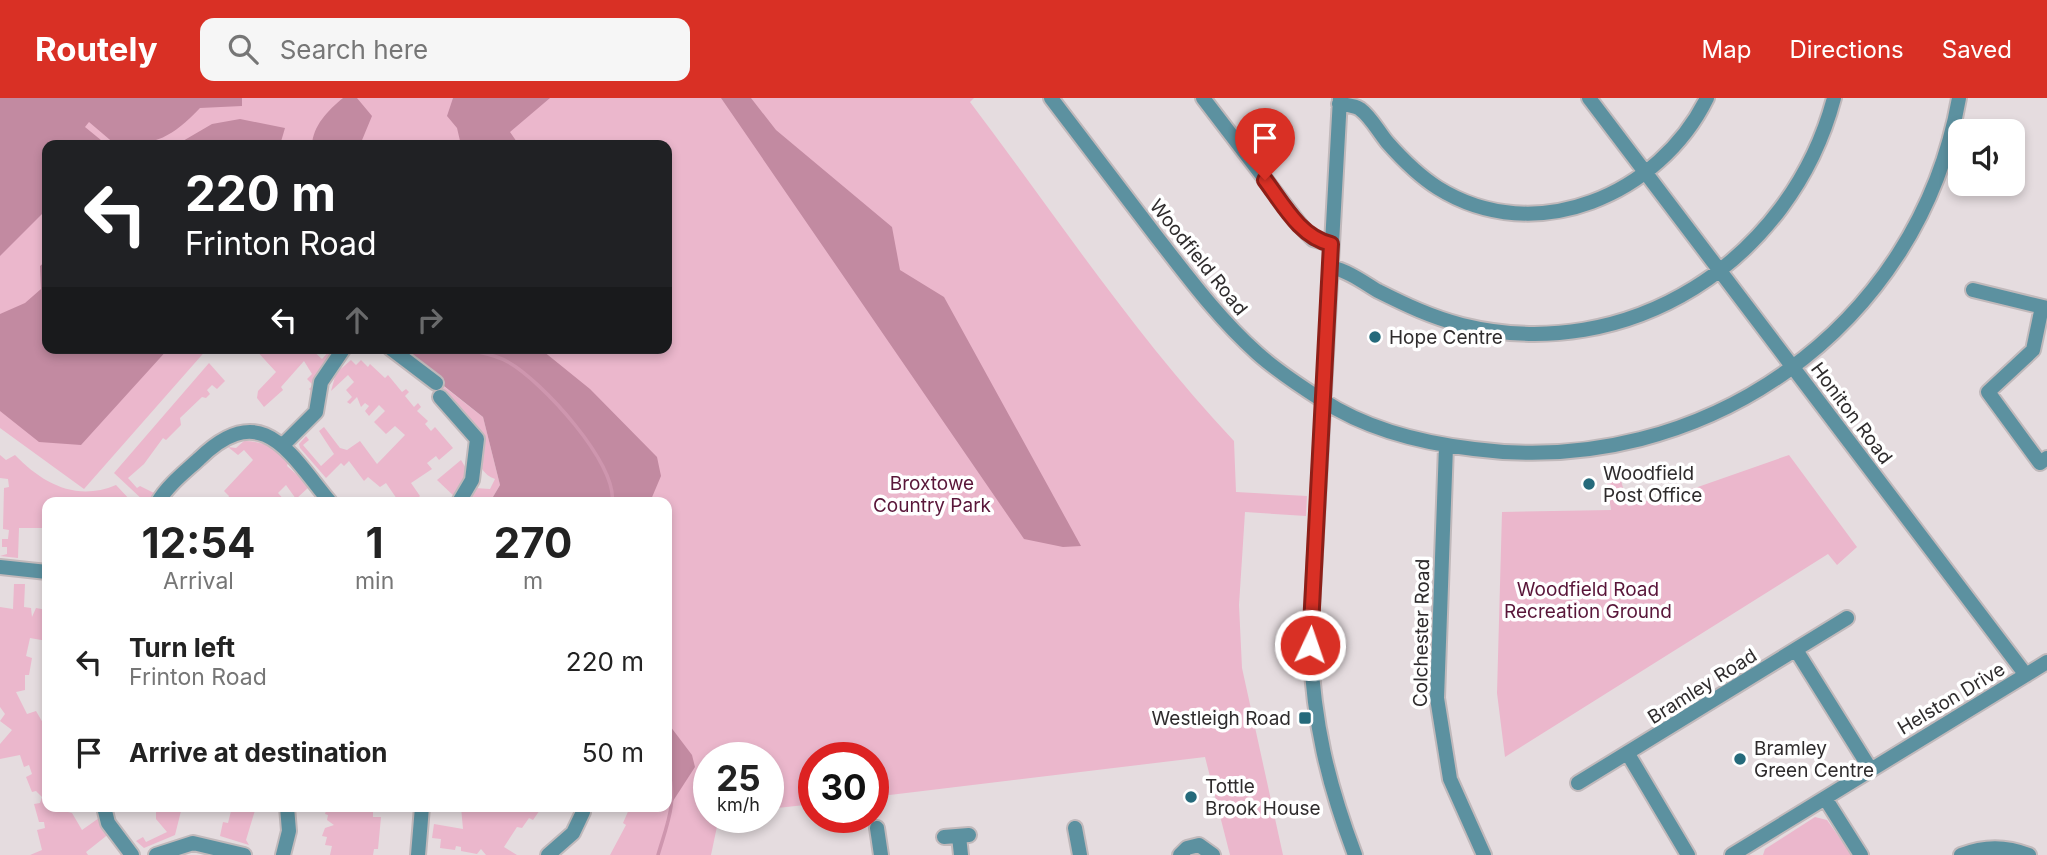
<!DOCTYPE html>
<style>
body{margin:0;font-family:Inter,sans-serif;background:#f6f6f6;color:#222;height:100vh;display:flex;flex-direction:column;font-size:26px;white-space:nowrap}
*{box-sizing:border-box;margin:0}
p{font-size:23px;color:#767676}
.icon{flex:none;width:38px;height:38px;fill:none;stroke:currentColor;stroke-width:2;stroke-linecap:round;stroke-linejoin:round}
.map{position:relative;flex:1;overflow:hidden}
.panel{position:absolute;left:42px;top:399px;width:630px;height:315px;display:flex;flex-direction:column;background:#fff;border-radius:14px;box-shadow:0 4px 10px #0003}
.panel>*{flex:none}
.top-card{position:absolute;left:42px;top:42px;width:630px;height:214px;border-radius:14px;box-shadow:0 4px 10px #0003;background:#202124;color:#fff;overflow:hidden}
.controls{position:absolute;left:1948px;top:21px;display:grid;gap:14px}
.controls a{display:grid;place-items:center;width:77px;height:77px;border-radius:14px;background:#fff;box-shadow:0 4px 10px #0003;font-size:35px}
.speed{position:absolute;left:693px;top:644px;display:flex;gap:14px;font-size:35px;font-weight:700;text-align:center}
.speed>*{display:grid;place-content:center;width:91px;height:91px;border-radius:50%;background:#fff;box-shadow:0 4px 10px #0003;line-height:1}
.speed small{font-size:18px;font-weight:400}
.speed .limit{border:10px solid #d22;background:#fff;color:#111}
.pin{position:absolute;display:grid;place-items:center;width:60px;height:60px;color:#fff;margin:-72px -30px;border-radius:50% 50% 50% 0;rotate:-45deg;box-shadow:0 0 7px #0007}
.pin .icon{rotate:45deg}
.me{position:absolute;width:77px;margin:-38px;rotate:3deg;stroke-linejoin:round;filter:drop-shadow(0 0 5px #0008)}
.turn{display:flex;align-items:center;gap:24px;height:147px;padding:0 28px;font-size:32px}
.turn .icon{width:91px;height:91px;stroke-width:2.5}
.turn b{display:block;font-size:49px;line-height:60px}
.lanes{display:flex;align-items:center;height:66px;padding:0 28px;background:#0003;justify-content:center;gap:35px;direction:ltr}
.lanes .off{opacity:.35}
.eta{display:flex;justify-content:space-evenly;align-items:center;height:119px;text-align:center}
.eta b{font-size:42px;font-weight:700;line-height:49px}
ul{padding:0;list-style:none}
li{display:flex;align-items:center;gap:21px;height:91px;padding:0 28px}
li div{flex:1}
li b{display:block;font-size:26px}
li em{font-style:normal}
header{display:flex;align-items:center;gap:42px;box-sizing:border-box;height:98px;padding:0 35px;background:#d93025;color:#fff}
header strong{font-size:33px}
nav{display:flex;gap:38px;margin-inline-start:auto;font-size:24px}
.search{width:490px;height:63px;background:#f6f6f6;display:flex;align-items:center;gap:18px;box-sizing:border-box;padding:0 24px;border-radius:14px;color:#767676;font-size:26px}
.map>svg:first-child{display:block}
.green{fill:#ebb7cc}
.forest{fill:#c28aa1}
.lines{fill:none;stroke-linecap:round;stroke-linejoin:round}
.stream{stroke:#ce96ae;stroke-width:3.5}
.street-casing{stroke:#c1b9bb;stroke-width:18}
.street{stroke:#5c91a0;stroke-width:14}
.route-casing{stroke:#8d1f18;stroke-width:18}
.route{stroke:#d93025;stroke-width:12}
.poi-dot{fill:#256a7b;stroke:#fff;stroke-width:2.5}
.labels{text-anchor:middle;stroke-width:7;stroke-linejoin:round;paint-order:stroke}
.street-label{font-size:19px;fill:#2f2c2d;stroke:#fff}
.poi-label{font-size:19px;fill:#2f2c2d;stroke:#fff;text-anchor:start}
.park-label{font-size:19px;fill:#591639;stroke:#fff}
</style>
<header>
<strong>Routely</strong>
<div class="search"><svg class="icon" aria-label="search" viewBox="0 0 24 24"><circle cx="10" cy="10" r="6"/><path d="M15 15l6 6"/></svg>Search here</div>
<nav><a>Map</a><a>Directions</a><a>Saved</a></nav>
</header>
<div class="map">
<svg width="2047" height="757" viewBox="0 0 2047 757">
<rect width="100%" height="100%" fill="#e5dcdf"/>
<path class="green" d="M0,0H974L970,4C1056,118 1136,239 1234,343L1236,394L1307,398L1306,418L1245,414L1239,507L1242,570L1283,757H1230L1205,659L873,699V660H814V706L768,711V660H709V719H719L711,757H610L626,727L623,725L630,709H667V404H540L520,316L405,250H667V47H47V250H208L84,391L0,330Z
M254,250H310L322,261L332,250H340L316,297L309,291L313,287L307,281L312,276L304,263L281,289L283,292L264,309L257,300L258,293L276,274Z
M351,262L356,267L361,262L368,269L370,266L385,280L388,277L402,294L406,291L409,294L405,298L414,309L418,305L421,309L417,313L428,323L425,326L431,333L435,329L453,350L439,362L436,358L427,365L432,371L411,385L420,398L414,404L397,401L386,385L380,389L368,379L364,383L349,363L344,368L341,365L326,380L300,350L299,346L306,338L309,342L303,347L321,368L334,356L319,333L324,329L340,350L347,352L360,343L377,366L405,337L395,328L386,336L374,324L385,313L379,307L369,318L365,313L369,308L365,305L361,309L357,299L350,306L347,304L352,299L346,292L354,284L348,277L331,293L336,275Z
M209,265L225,283L217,291L212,287L207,292L210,296L206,300L202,299L180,320L181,327L166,342L163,340L144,366L128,380L137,390L140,388L154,395L149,404H145L114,375Z
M442,287L483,319L500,387L490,404H471L470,399L475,390L490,391L495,381C472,372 482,352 476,333C471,319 448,303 437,292Z
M244,343C263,343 275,349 289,362L287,368L310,388L296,401L286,387L278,395L286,404H216L220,400L227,402L229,398L224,393L253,362L244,352L238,357L228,349L236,350Z
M0,357L6,362L15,357C42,385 76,404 116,387L132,404H47V423H43V430H19L18,460L0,458L7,456V449H2V441H8L9,432L3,431L4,390L9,389L8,381L0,380Z
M1789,357L1857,449L1837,467L1828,456L1505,659L1497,595L1502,414L1611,412L1606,378L1619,375L1628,408L1695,390Z
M461,362L467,372L457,401L437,382Z
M14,486H25L24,509L31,510L32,519L36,510L47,512V543L30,540L26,558L32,560L29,577H25V592L16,594L27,616L36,613L47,632V709H73L68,714L72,715L82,732L99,720L110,735L86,754L88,757H30L42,752L37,732L45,730L44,724H39L34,706L40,705L42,699L36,693L32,694L26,679L32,676L29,667L24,669L20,657L0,661V646L12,632L0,623L5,616L0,609V509L13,511Z
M151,709H182L175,737L144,750L136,743L143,739L146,744L167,734L156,721V712L152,713Z
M232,709H256L246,742L249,747L220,738L223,724L228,725Z
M334,709H373V719H381L378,751H374L373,757H330L332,748L325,747L327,739L322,738L325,730L334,727L327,722L328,717L325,716L327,710Z
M461,709H542L533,722L529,720L522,730L517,729L504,749L517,757H486L481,751L477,756L461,753V749L456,748L455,752L440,750L441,741L432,740L434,726L463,731Z
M1815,719L1827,722L1852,757H1763L1765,751Z"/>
<path class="forest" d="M0,0H242V8L200,10C172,39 157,47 116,47L89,24L85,29L107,47H47V111L0,158Z
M343,0H357L372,18L360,47H312C313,28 328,12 343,0Z
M453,0H550L510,34L519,47H461L457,30L447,18Z
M721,0H751L776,32L892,129L900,172L944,199L1081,448L1063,449L1024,441Z
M240,21L285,30L280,47H176L212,26Z
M47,162V250H169L81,347L39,344L0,313V216L25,205L41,191L40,168Z
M396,250H536L543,253L590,291L657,359L661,378L650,404H490L500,387L483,319Z
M667,624L692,657L695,669L673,703L667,700Z"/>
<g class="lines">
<path class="stream" d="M461,250C475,254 495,256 508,264C541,282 618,366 612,404
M658,757C666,729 679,701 667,672"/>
<defs>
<path id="street" d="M1051,0C1086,46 1121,92 1156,138C1188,179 1218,220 1257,255C1277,273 1300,288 1322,302C1366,331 1423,345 1474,351C1702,381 1919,230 1959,0
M1203,0L1304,132L1313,141L1331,146
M1340,0L1310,547C1314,626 1327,683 1355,757
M1589,0L2026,577
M1339,6C1346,7 1354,7 1360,11C1371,19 1378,33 1387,44C1402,61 1419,78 1438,90C1536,151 1660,96 1707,0
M1331,169C1348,173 1363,184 1378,193C1406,207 1431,219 1462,227C1628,268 1791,163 1834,0
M1973,192L2047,210
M2042,209L2033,252L1988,294L2040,365L2047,360
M390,250L436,285
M440,299L477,341L472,382L459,404
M283,347L316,314L321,284L344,250
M1446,348L1437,600L1450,681L1484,757
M158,404C168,387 185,374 199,361C262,299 290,356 330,404
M0,469L47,474
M1796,552L1871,672
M1628,656L1688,757
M1578,685L1847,520
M1825,700L1861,757
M104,709L108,725L132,757
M877,730L881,757
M1075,730L1080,757
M959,738L961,757
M944,739L969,737
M156,757L193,745L244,757
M283,757L289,733L287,709
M418,757L422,709
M548,757L573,735L583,714
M1180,757L1187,750L1199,747L1213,757
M1732,757L2047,564
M1961,757C1985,748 2005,748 2029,757"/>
</defs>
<use href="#street" class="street-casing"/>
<use href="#street" class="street"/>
</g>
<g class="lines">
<defs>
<path id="route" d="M1265,82C1283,106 1300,139 1331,146L1310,547"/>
</defs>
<use href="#route" class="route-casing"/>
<use href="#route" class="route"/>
</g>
<g class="poi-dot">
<circle cx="1375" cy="239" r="7"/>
<circle cx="1589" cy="386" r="7"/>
<rect x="1298" y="613" width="14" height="14" rx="3.5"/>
<circle cx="1740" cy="661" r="7"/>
<circle cx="1191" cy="699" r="7"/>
</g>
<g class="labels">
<g class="street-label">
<text transform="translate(1199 159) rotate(51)" y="7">Woodfield Road</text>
<text transform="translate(1852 315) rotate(53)" y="7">Honiton Road</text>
<text transform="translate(1421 535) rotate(-89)" y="7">Colchester Road</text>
<text transform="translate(1702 588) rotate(-32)" y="7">Bramley Road</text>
<text transform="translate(1951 600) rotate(-31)" y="7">Helston Drive</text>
</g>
<g class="poi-label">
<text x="1389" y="246">Hope Centre</text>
<text x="1603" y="382">Woodfield<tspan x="1603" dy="22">Post Office</tspan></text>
<text x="1291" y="627" text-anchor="end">Westleigh Road</text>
<text x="1754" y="657">Bramley<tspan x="1754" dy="22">Green Centre</tspan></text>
<text x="1205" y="695">Tottle<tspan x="1205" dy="22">Brook House</tspan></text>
</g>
<g class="park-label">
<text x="932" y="392">Broxtowe<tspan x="932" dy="22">Country Park</tspan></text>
<text x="1588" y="498">Woodfield Road<tspan x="1588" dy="22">Recreation Ground</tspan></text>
</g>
</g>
</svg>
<div class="controls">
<a><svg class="icon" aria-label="sound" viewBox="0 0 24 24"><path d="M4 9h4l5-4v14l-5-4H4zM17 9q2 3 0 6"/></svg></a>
</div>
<div class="speed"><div>25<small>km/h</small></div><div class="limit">30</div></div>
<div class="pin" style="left:1265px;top:82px;background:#d93025"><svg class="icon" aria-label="arrive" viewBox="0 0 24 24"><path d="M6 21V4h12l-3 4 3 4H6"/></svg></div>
<svg class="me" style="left:1310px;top:547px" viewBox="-20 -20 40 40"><circle r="17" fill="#d93025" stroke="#fff" stroke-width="3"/><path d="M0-11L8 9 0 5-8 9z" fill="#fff"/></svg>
<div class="top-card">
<div class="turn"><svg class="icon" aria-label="left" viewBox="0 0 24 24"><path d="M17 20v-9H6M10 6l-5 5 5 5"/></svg><div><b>220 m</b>Frinton Road</div></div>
<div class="lanes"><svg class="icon" aria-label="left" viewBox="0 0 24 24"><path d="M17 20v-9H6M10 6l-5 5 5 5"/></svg><svg class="icon off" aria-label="ahead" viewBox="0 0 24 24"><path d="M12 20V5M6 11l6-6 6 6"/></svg><svg class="icon off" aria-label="right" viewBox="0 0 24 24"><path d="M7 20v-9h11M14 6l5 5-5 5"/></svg></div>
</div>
<section class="panel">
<div class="eta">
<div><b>12:54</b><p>Arrival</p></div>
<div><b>1</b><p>min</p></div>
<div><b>270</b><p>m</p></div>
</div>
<ul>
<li><svg class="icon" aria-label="left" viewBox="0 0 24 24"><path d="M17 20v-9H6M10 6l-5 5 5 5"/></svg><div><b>Turn left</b><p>Frinton Road</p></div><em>220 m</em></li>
<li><svg class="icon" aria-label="arrive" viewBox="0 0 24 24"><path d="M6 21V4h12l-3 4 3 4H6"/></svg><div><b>Arrive at destination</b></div><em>50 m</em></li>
</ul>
</section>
</div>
